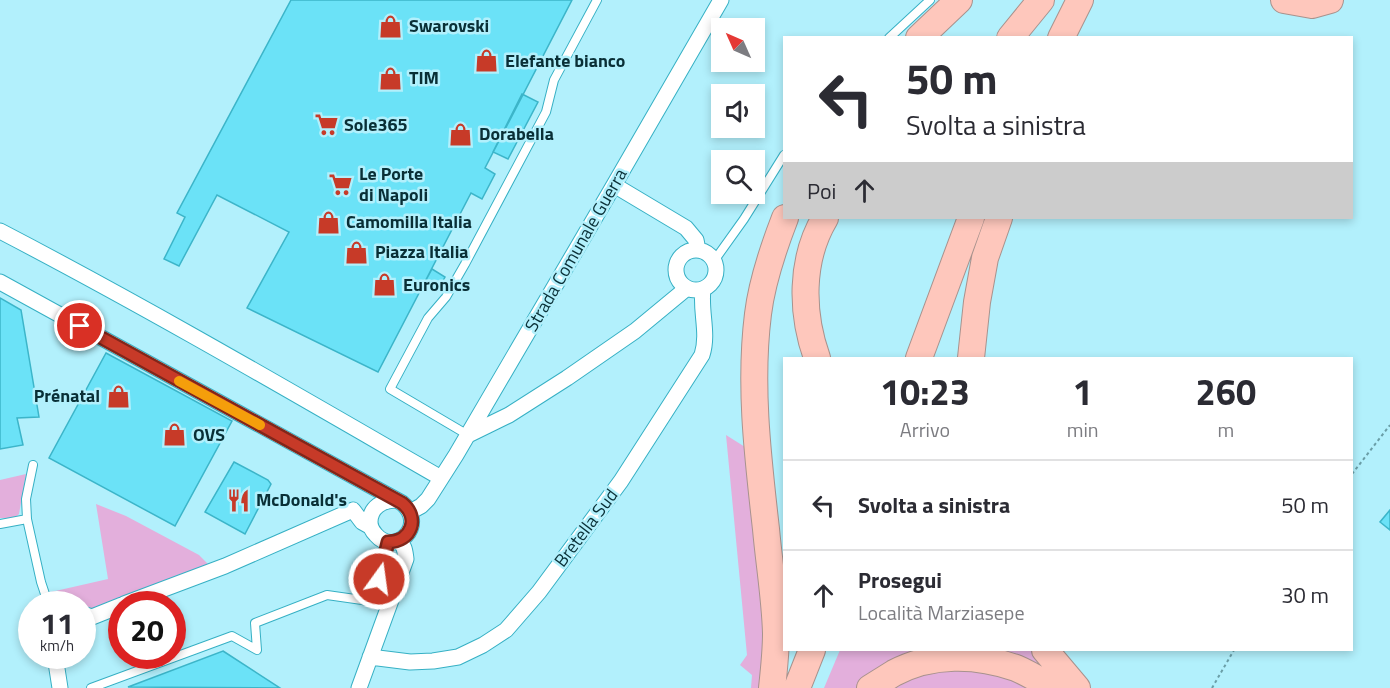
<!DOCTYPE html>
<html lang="it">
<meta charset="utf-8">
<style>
body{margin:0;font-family:"Titillium Web",sans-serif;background:#f7f7f7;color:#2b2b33;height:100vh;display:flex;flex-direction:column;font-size:22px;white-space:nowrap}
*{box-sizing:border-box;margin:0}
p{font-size:20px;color:#7c7c81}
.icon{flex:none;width:33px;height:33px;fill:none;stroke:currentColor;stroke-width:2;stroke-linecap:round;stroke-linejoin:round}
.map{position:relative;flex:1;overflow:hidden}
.details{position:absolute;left:783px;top:357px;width:570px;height:294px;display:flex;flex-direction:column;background:#fff;border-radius:0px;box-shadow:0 3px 9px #0003}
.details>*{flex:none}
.hud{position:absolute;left:783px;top:36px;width:570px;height:183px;border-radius:0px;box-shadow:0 3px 9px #0003;background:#fff;color:#2b2b33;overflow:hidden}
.needle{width:39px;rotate:315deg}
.buttons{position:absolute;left:711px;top:18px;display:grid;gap:12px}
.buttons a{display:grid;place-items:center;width:54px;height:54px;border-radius:0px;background:#fff;box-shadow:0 3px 9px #0003;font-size:30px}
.speed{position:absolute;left:18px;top:591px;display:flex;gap:12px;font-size:30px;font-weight:700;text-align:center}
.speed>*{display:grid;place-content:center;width:78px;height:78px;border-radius:50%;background:#fff;box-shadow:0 3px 9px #0003;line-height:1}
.speed small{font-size:15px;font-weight:400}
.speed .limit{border:9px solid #d22;background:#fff;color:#111}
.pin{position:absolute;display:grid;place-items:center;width:51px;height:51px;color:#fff;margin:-26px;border:3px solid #fff;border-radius:50%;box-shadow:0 2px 6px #0007}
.me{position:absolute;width:66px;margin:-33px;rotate:14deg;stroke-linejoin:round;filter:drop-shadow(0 0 4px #0008)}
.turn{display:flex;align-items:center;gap:21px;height:126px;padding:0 24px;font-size:27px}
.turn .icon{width:78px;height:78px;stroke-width:2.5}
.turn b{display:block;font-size:42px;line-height:51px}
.then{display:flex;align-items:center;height:57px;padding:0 24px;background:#0003;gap:12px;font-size:22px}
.eta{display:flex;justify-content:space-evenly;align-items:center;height:102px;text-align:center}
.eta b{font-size:36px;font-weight:700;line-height:42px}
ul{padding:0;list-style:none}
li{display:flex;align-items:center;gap:18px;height:90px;padding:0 24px;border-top:2px solid #e1e1e2}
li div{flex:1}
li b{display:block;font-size:22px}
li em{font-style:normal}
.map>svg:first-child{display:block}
.green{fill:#e3afdc}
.building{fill:#6be2f7;stroke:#3cb5c9;stroke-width:1.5}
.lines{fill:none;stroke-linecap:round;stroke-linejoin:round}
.lane-casing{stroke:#36b0c4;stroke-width:10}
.street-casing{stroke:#36b0c4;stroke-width:17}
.highway-casing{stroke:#a8928d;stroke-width:28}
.path{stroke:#6a9ea7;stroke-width:2;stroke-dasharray:3 3;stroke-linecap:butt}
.lane{stroke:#fff;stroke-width:8}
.street{stroke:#fff;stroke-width:15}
.highway{stroke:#fec7bc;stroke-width:26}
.route-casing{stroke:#81261a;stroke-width:15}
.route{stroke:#c73a28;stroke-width:10}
.slow{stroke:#f59e0b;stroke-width:10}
.labels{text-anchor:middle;stroke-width:5;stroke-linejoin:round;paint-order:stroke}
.poi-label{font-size:18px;font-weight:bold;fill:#092f36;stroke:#b2f0fc;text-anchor:start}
.street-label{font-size:18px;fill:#092f36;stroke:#b2f0fc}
</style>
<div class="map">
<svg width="1390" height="688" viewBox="0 0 1390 688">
<rect width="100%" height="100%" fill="#b2f0fc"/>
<path class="green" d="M726,435L753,452L768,688H751L752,675L740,665L747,655Z
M26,474L19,514L15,518H0V480Z
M96,504L126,516L199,555L210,566L96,610L51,592L108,579Z
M840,650H1037L1071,688L983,656L860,688H824Z
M952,663L1042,688H881Z"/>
<path class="building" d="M291,0H572L485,168L495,174L482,199L471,193L378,372L247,308L289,232L217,195L179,266L164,259L185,217L177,213Z
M522,94L538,102L508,159L493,152Z
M432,269L445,277L438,290L425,282Z
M0,298L21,310L39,417L17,418L23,445L0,449Z
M106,353L232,421L175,526L49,458Z
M234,462L268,480L271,484L245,534L205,512Z
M1390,510V530L1380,522Z
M223,651L280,688L128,687Z"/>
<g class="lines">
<defs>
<path id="lane" d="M889,38L930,0
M714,261L744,219L784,155
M468,435L390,389L428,318L446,297L465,264L546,112L554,80L597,0
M33,465L26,499L27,519L41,582L46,597V604
M0,524L27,519
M91,688L232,636L257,650L255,623L327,595L369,601L374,598L388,542"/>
<path id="street" d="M614,185L686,228L696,240L698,250
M0,231C150,309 295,394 441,478
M676 270a20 20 0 1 1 40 0a20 20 0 1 1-40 0Z
M0,282L402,503C428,525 395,557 376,535C372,531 370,527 370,522C370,507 383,500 396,500
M468,435L509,415L567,378L635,331L687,288
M410,512L421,506L428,499L456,455L614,185L721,0
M124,604L225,566L353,510L362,522L371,527
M82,614L92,617L122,605
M55,656L60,688
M370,657L410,662L433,661L458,657L483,645L506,630L539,592L621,481L702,355C709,333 700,312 703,289
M359,688L406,559C405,552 405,544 397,541"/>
<path id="highway" d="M1284,0L1312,5L1330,0
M919,38L959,0
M1010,38L1041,0
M1061,38L1080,0
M817,358C801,313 800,260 825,218
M919,358L971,218
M971,358L977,302L985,258L999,218
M1045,650L1077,688
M772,688C774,670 776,652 776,633C775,598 769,563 766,529C758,458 749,386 758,314C762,281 773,249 785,218
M797,688L812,650
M870,688C878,683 886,678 894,673C932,653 976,654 1016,668C1028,673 1041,681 1053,688"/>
</defs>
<use href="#lane" class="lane-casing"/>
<use href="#street" class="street-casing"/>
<use href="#highway" class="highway-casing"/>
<path class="path" d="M1352,474L1390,425
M1212,688L1234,650"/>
<use href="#lane" class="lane"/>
<use href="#street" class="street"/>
<use href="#highway" class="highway"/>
</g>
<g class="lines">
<defs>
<path id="route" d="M80,326L402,503C420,517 412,542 388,542L379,579"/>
</defs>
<use href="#route" class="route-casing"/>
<use href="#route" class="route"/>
<path class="slow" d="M179,381L260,425"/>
</g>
<defs>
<symbol id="shop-bare" viewBox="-9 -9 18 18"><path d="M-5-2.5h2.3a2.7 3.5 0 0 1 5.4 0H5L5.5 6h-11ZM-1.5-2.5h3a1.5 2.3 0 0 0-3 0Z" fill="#c73a28" stroke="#b2f0fc" stroke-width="2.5" paint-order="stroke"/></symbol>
<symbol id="supermarket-bare" viewBox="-9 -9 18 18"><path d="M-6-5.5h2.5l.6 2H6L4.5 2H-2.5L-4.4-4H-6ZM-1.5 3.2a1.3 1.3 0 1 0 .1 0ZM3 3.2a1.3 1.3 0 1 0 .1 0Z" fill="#c73a28" stroke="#b2f0fc" stroke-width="2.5" paint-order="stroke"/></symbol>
<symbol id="restaurant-bare" viewBox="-9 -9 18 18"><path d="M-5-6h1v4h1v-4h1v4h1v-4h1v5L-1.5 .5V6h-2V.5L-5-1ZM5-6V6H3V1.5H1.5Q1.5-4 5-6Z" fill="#c73a28" stroke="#b2f0fc" stroke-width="2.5" paint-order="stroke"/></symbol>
</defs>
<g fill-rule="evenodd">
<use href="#shop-bare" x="374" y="10" width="33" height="33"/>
<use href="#shop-bare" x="470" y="44" width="33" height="33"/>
<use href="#shop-bare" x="374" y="62" width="33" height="33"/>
<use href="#supermarket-bare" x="310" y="108" width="33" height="33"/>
<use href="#shop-bare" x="444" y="118" width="33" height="33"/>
<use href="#supermarket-bare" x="324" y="168" width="33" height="33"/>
<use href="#shop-bare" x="312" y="206" width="33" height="33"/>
<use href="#shop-bare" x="340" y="236" width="33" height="33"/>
<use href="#shop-bare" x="368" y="268" width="33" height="33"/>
<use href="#shop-bare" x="102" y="380" width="33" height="33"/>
<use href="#shop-bare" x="158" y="418" width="33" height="33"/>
<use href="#restaurant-bare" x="222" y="484" width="33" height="33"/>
</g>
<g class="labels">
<g class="poi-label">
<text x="409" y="32">Swarovski</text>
<text x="505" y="67">Elefante bianco</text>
<text x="409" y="84">TIM</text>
<text x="344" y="131">Sole365</text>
<text x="479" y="140">Dorabella</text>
<text x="359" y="180">Le Porte<tspan x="359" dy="21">di Napoli</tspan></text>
<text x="346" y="228">Camomilla Italia</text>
<text x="375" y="258">Piazza Italia</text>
<text x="403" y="291">Euronics</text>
<text x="100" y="402" text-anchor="end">Prénatal</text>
<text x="193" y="441">OVS</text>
<text x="256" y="506">McDonald's</text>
</g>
<g class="street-label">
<text transform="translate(576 250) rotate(-60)" y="6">Strada Comunale Guerra</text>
<text transform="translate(586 528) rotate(-53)" y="6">Bretella Sud</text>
</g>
</g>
</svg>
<div class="buttons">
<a><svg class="needle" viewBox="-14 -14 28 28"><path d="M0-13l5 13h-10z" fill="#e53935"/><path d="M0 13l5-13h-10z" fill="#7c7c81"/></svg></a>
<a><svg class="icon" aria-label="sound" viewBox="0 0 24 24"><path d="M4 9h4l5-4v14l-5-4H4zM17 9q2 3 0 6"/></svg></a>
<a><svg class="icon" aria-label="search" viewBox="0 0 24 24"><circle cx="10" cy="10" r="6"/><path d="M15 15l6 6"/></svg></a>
</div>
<div class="speed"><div>11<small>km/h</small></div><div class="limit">20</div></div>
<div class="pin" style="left:80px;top:326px;background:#d93025"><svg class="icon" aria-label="arrive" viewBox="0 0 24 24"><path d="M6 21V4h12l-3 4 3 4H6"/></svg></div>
<svg class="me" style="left:379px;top:579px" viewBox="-20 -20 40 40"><circle r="17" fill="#c73a28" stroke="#fff" stroke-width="3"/><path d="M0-11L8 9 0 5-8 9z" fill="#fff"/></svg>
<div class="hud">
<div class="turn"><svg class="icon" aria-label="left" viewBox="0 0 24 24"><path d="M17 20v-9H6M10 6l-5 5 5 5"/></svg><div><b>50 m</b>Svolta a sinistra</div></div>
<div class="then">Poi<svg class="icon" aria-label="ahead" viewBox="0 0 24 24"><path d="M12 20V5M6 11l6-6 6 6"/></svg></div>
</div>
<section class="details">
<div class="eta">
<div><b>10:23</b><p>Arrivo</p></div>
<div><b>1</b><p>min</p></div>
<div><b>260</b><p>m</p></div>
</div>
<ul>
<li><svg class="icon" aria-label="left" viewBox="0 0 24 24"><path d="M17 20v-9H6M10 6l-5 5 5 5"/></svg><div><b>Svolta a sinistra</b></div><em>50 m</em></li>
<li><svg class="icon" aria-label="ahead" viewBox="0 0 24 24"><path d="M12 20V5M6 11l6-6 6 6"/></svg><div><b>Prosegui</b><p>Località Marziasepe</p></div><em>30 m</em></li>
</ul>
</section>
</div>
